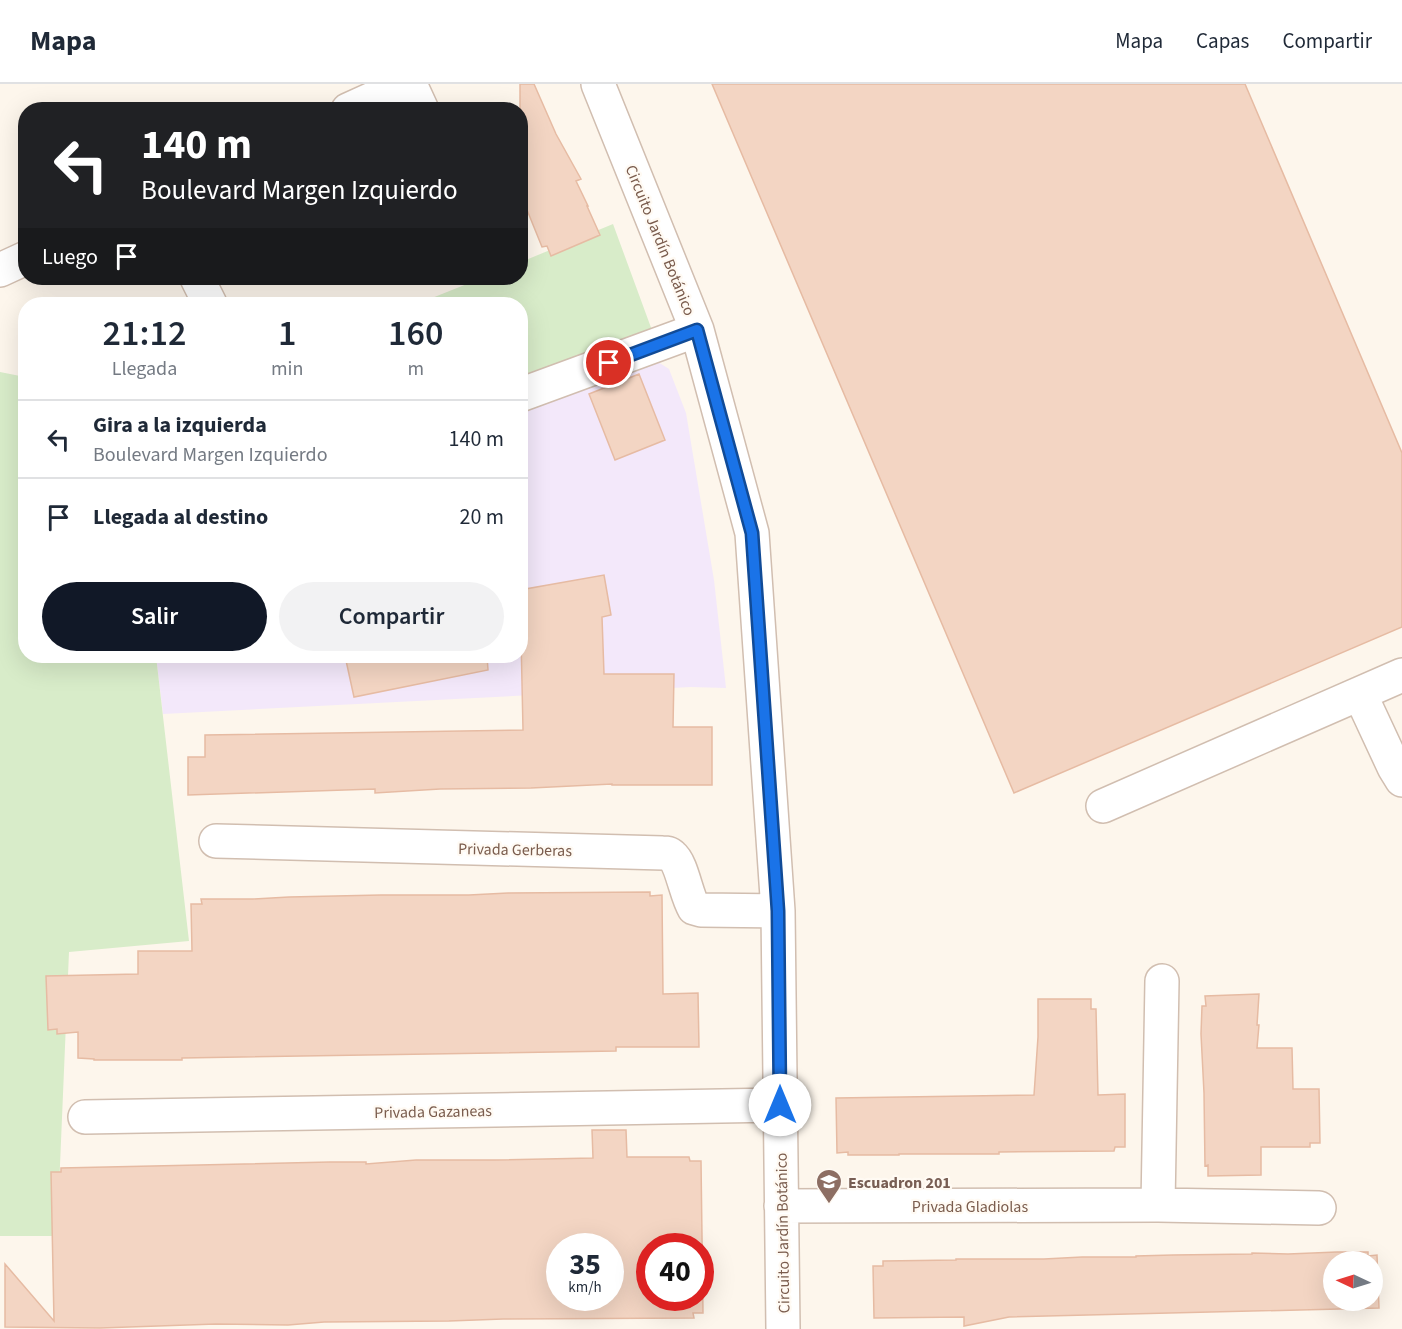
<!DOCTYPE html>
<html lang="es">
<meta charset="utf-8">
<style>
body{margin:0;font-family:"Source Sans 3",sans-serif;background:#f2f2f3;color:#1f2937;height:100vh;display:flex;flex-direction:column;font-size:22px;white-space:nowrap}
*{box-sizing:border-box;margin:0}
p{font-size:20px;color:#747a83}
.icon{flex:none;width:33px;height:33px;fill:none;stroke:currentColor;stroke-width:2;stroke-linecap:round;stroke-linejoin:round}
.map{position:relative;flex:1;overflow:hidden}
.details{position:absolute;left:18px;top:213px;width:510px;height:366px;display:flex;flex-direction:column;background:#fff;border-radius:24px;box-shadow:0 6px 24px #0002}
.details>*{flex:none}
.hud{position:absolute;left:18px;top:18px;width:510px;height:183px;border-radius:24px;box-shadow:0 6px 24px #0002;background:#202124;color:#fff;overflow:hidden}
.needle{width:39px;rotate:274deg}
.tools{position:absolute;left:1323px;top:1167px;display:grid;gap:12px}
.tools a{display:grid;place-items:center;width:60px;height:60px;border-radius:50%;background:#fff;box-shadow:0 6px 24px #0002;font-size:30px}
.speed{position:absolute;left:546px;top:1149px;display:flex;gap:12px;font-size:30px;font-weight:700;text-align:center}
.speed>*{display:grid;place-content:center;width:78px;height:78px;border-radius:50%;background:#fff;box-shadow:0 6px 24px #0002;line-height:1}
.speed small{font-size:15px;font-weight:400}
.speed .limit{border:9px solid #d22;background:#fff;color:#111}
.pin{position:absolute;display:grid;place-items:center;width:51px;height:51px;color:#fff;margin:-26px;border:3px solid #fff;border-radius:50%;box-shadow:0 2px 6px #0007}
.me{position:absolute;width:66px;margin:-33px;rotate:0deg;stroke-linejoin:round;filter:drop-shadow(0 0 4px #0008)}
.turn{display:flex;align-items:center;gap:21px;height:126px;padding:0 24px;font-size:27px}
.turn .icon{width:78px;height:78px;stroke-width:2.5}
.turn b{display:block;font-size:42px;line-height:51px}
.then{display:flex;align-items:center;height:57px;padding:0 24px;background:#0003;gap:12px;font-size:22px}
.eta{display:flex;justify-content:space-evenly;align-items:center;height:102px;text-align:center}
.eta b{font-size:36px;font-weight:600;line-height:42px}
.primary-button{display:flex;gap:12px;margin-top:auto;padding:12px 24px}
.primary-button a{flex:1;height:69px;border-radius:36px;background:#111827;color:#fff;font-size:24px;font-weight:600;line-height:69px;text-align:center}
.primary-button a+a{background:#f2f2f3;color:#1f2937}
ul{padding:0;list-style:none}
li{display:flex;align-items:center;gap:18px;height:78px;padding:0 24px;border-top:2px solid #e0e1e3}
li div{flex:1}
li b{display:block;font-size:22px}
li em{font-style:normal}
header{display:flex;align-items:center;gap:36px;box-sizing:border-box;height:84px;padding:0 30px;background:#fff;border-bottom:2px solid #e0e1e3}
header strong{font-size:28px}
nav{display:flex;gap:33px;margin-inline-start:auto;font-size:21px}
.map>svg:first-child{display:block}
.education{fill:#f3e8fa}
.green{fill:#d8ecc9}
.building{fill:#f3d5c3;stroke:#e6bba3;stroke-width:1.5;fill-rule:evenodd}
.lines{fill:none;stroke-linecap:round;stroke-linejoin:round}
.minor-casing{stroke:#d1beb0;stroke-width:36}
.minor{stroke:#fff;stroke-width:33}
.route-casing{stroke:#114b97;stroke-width:15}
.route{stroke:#1a73e8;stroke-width:10}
.labels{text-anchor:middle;stroke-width:4.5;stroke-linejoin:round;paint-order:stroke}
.street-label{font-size:16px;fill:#7a5c4d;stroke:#fffaf3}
.education-label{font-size:16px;font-weight:bold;fill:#785e54;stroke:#fffaf3;text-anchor:start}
</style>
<header>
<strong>Mapa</strong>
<nav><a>Mapa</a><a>Capas</a><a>Compartir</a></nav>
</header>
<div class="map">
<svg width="1402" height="1245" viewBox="0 0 1402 1245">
<rect width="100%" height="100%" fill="#fdf6ec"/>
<path class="education" d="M646,277L658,278L669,285L686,329L714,496L726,604L691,603L163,630L156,572H520L521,326Z"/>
<path class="green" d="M613,140L653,249L521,307L520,220H417L482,194H520L521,178Z
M0,288L25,293L26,572H156L189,857L69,868L57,1152H0Z"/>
<path class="building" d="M520,0H534L556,50L581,95L576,97L588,122H587L600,151L551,172L547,162L542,163L523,116L527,115L520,101Z
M712,0H1245L1402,369V543L1014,709Z
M639,290L665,356L615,376L589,310Z
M604,491L611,531L602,533L604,590H674L673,643H712V701H612V700L531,704L440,705L375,709V705L188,711V673H205V651L523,646L520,506Z
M345,572H487L488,586L354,613Z
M650,808V812L662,811L663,910L698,909L699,963H616V967L182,974V976H94V975L78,974V948L57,950V945L48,946L46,892L138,890V867H192L191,820H202L201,815H253L289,813L381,811H469L508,809Z
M1259,910L1257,941H1259L1257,964H1292L1293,1005H1319L1320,1059H1310V1063H1261V1091L1208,1092V1081L1205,1082L1204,1009L1201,950L1202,922H1206L1205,912Z
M1038,915H1091V925H1096L1098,1011L1125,1010V1063H1115L1114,1067L999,1068V1070H899V1071H848V1068L837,1069L836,1014L1034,1011L1038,953Z
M592,1046H626L627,1073H689L690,1077H701L703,1229H693L694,1234L503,1235L449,1237L324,1238L288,1241L216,1240L100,1244L5,1243V1180L54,1237L51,1088H61V1084L330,1078H366V1080L416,1076H495L593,1074ZM560,1162H610V1214H560ZM650,1162H700V1214H650Z
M1337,1168H1368V1172L1377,1171L1379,1224L1009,1233L964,1242V1233L874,1234L873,1182H883V1177L956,1176V1175H1044L1082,1173H1136V1172L1173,1171L1252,1170V1169L1288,1170ZM1334,1178H1372V1216H1334Z"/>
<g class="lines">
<defs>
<path id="minor" d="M410,0L422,26
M598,0L697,246L752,449L778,827L783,1245
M348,26L405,0
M0,186L26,174
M197,194L210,220
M520,311L697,246
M1360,610L1394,683L1402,696
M1103,722L1402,591
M216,757L663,769C667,769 669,769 672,772C682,780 686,811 694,824L701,826L778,827
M85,1033L780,1021
M1158,1121L1162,897
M781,1122L1158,1121L1319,1124"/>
</defs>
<use href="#minor" class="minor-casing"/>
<use href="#minor" class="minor"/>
</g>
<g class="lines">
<defs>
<path id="route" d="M609,279L697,246L752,449L778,827L780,1021"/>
</defs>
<use href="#route" class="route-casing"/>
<use href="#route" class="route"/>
</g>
<defs>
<symbol id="school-pin" viewBox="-11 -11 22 30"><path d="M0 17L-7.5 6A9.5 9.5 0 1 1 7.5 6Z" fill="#8d6e63" stroke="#fffaf3"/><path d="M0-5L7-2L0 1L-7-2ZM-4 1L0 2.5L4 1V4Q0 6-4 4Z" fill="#fff"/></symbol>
</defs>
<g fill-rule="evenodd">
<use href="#school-pin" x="814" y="1083" width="30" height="40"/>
</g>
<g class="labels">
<g class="street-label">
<text transform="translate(661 156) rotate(68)" y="6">Circuito Jardín Botánico</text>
<text transform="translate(515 765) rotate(1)" y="6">Privada Gerberas</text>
<text transform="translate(433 1027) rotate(-1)" y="6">Privada Gazaneas</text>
<text x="970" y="1128">Privada Gladiolas</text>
<text transform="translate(782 1149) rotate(-91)" y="6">Circuito Jardín Botánico</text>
</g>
<g class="education-label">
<text x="848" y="1104">Escuadron 201</text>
</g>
</g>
</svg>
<div class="tools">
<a><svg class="needle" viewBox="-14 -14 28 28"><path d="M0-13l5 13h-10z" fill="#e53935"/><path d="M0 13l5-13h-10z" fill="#747a83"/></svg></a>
</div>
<div class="speed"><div>35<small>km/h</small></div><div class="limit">40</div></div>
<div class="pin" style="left:609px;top:279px;background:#d93025"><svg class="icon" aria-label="arrive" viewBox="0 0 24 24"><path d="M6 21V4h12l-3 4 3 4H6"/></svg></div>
<svg class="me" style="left:780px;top:1021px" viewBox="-20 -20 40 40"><circle r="19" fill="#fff"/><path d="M0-13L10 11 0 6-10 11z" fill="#1a73e8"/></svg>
<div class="hud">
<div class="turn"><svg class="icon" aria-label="left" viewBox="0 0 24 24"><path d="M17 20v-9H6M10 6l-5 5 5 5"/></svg><div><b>140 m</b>Boulevard Margen Izquierdo</div></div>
<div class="then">Luego<svg class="icon" aria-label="arrive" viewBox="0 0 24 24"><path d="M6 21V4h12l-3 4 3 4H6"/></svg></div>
</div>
<section class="details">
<div class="eta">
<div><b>21:12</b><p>Llegada</p></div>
<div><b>1</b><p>min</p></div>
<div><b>160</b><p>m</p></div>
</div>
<ul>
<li><svg class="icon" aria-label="left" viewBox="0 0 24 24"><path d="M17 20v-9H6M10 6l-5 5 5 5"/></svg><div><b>Gira a la izquierda</b><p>Boulevard Margen Izquierdo</p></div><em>140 m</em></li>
<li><svg class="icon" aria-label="arrive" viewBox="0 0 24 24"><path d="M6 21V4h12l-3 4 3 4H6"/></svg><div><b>Llegada al destino</b></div><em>20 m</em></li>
</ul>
<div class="primary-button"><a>Salir</a><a>Compartir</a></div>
</section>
</div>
